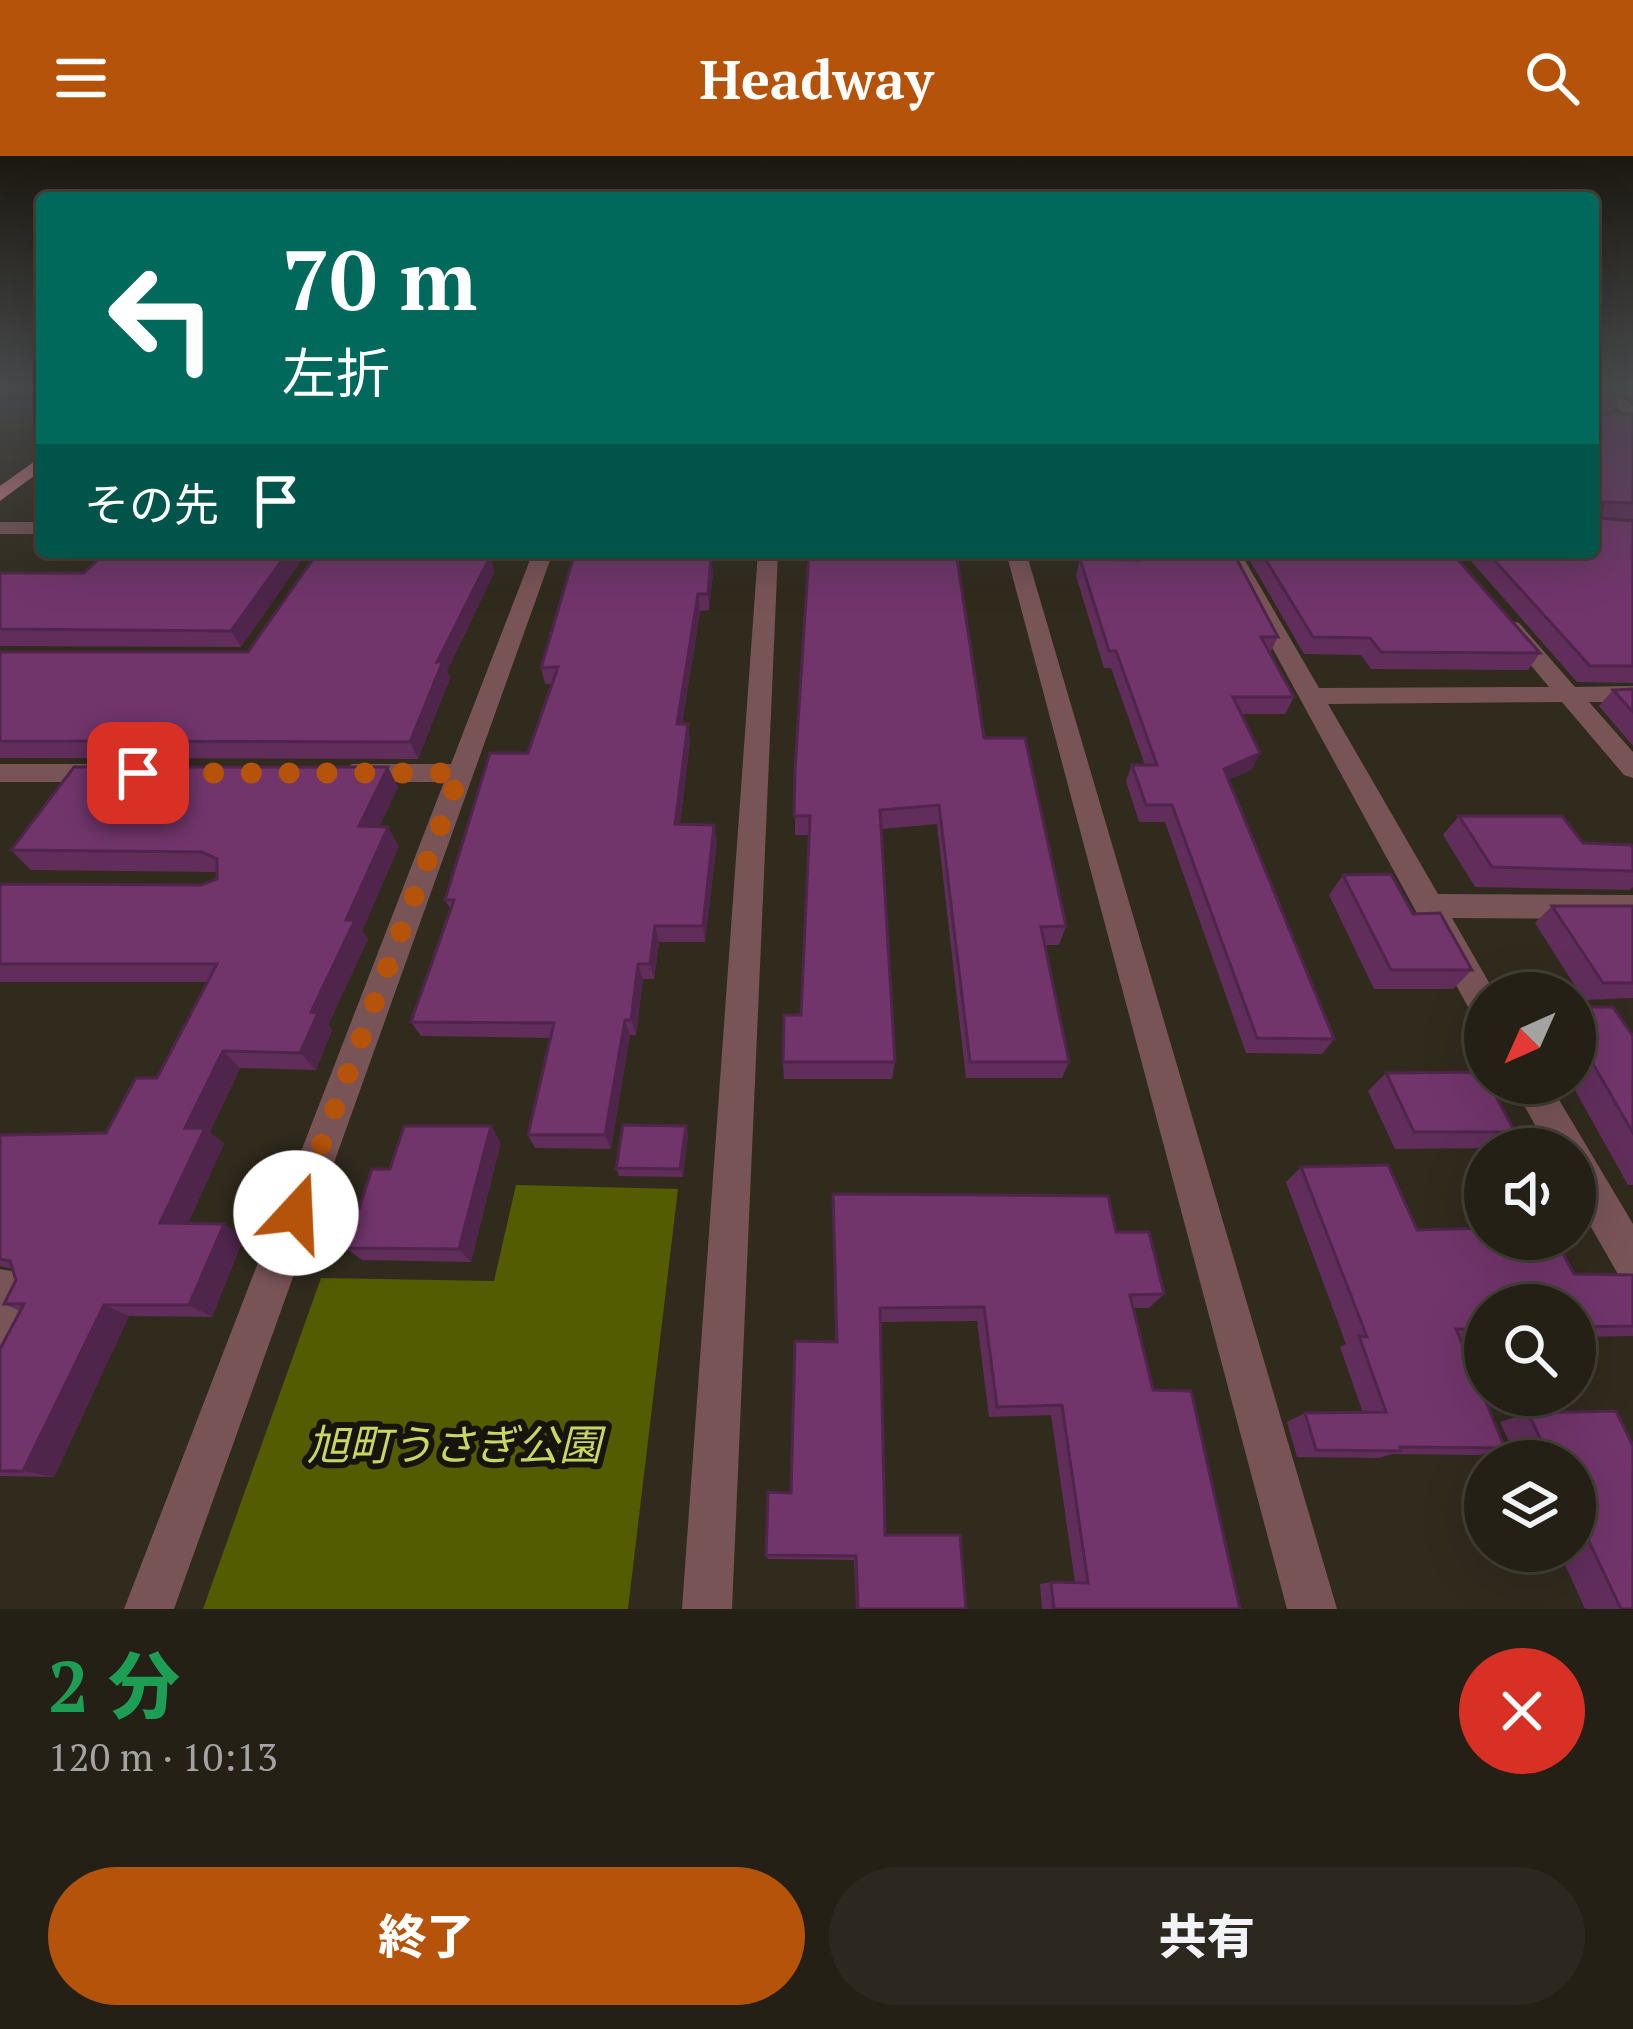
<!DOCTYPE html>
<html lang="ja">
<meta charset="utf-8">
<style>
body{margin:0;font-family:"PT Serif","Noto Sans JP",serif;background:#2d281f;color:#f1f3f6;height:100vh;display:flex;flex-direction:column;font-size:45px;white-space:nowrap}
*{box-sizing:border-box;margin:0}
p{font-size:39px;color:#a3a3a1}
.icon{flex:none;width:66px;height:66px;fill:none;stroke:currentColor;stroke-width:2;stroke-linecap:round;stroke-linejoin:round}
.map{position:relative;height:1453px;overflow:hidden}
.panel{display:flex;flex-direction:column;background:#252016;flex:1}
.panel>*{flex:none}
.banner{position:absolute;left:36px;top:36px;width:1563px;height:366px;border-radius:12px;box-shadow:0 12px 48px #0002,0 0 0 3px #423e35;background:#00695c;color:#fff;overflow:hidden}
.needle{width:78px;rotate:225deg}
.controls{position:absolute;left:1464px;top:816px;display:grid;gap:24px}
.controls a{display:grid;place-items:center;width:132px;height:132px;border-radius:50%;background:#252016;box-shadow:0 12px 48px #0002,0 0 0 3px #423e35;font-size:60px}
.pin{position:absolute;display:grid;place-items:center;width:102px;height:102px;color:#fff;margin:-51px;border-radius:24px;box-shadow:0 6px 18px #0006}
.me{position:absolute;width:132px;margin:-66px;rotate:20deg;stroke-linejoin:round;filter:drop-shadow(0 0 9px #0008)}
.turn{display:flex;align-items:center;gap:42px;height:252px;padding:0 48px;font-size:54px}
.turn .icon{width:156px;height:156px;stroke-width:2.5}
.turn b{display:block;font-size:84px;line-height:102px}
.then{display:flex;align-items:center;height:114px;padding:0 48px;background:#0003;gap:24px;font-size:45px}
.round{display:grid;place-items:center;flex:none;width:126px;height:126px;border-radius:63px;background:#2d281f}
.summary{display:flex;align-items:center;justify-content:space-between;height:204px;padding:0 48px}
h1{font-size:72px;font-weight:800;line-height:90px;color:#1e9e55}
.action{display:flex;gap:24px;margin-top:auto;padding:24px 48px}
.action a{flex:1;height:138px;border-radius:72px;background:#b45309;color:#fff;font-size:48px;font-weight:800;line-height:138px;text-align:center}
.action a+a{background:#2d281f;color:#f1f3f6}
header{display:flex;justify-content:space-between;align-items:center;height:156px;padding:0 48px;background:#b45309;color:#fff;font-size:54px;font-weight:800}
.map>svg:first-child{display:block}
.green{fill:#545c02}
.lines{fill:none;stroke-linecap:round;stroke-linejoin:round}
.minor{fill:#795457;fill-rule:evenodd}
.major{fill:#c57982;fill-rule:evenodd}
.wall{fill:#612e5c}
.shaded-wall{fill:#4f254b}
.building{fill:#71356b;stroke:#4f254b;stroke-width:3}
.route{stroke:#b45309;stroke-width:21;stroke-dasharray:0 37.8}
.labels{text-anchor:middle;stroke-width:12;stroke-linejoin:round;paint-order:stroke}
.near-park-label{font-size:42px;font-style:italic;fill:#c8d762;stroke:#17140e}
</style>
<header><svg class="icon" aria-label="menu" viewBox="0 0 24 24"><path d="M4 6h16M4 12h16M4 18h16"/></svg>Headway<svg class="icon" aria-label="search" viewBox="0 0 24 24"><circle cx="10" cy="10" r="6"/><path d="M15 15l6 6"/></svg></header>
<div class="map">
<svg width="1633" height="1453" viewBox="0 0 1633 1453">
<rect width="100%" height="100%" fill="#312b1e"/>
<path class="green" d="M516,1029L678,1033L628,1453H203L321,1122L494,1125Z"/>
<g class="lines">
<path class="minor" d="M1593,231H1606L1633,250V263L1593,237Z
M0,366H42V378H0Z
M533,396H553L174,1453H124L444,626H352L339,617L352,608H451Z
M758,396H778L732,1453H682Z
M1006,396H1026L1337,1453H1287Z
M1220,396H1240L1319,532L1549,531L1500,472L1511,465L1519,467L1575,531L1633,530V546H1589L1633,596V622L1624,619L1562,546L1328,548L1438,738L1633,739V763L1452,762L1495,837H1485V864L1473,860Z
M0,608H106L119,617L106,626H0Z
M1512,927H1549L1633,1068V1126L1619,1120L1575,1043V993H1548Z
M0,1113L34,1119L40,1134L15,1186L0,1192Z"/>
<path class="major" d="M42,300V314L0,345V330Z"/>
</g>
<path class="wall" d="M0,231H42V239H0Z
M1593,231L1621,241L1611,256H1599V258H1633V363L1600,362L1633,365V527L1577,526L1463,396H1593Z
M1614,231H1633V244Z
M307,396L241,491L0,490V417H84Z
M575,396H709L708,401H711L713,417L709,454L700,455L682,568H688L690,585L680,668L717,685L705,786H659L654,823H643L636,879H630L611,993L535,992L528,979L551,882L421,880L411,866L451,754L445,744L528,597L552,528H545L541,512Z
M1125,396H1233L1278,481L1270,497L1294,541L1285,558H1241L1260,597L1251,614L1228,624L1334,883L1322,898L1246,897L1165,666H1139L1126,625L1132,609H1145L1111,512H1104L1076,420L1080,403L1128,404Z
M1245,396H1451L1540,497L1528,514L1371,513L1361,499L1304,498Z
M493,402L491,406L494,417L447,515L450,522L418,603L0,602V496H248Z
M1633,533V590L1599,550L1613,534Z
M984,582L1066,770L1059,789H1045L1069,906L1062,922H966L937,668L881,673L895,906L892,923H784L783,906L801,859L809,679H795V614Z
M398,631L379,671L399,690L362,775L368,783L328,869L332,874L316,914L240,912L210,976L224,988L188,1067L244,1081L212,1161L129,1160L54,1321L0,1320V1193L20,1155L4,1148L16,1124L13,1113L0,1110V979L106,977L157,922L208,826H0V728L201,729L217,723V716L31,714L11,694Z
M1459,660L1583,687L1633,692V731L1630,734L1475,731L1443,679Z
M1343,719L1413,758L1472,814L1453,833H1374L1329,739Z
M1552,750H1633V842L1584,844L1535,767Z
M1575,851L1633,880V1029H1628L1571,927H1575Z
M1386,917L1515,976L1492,992L1395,993L1368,935Z
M686,970L688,978L683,1021L619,1020L616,1012Z
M501,986L471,1106L362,1104L346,1092L390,1013Z
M1301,1011L1417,1074L1574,1118L1633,1119V1180L1575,1181V1149H1485V1183H1460L1505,1292L1479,1299L1392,1298L1379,1302L1297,1301L1287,1266L1305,1257H1363L1340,1191L1346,1188L1286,1026Z
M833,1038L1116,1076L1164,1138L1149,1152H1133L1153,1234L1240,1453H1042L1040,1428L1051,1426H1075L1051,1259L989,1261L977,1165L880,1166L885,1379L966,1453H856L854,1404L768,1403L766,1399L791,1337L835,1186Z
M1616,1255L1633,1290V1453H1585L1559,1395H1575V1305H1518L1500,1266L1528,1257Z"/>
<path class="shaded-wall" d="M288,396H307L241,491L231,475Z
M484,396H491L494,417L447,515L450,522L418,603L410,586L437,506Z
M711,401L713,417L709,454L708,438Z
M698,438L700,455L679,585L677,568Z
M688,568L690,585L678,685L675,668Z
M1260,597L1251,614L1216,629L1224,613Z
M388,611L398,631L370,690L359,670Z
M714,669L717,685L705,786L703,770Z
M388,671L399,690L362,775L368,783L328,869L332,874L316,914L300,897L311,856L346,764Z
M655,770L659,786L654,823L650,808Z
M638,808L643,823L636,879L631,864Z
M625,864L630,879L611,993L605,979Z
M223,895L240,912L210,976L224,988L182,1081L160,1067L185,972Z
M491,970L501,986L471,1106L459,1093Z
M686,970L688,978L683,1021L680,1013Z
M224,1068L244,1081L212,1161L189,1149Z
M104,1149L129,1160L54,1321L23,1315Z"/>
<path class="building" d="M1593,231H1606L1621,241L1599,242V258H1633V347L1604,346L1600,362L1633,365V510H1590L1487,396H1593Z
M106,396H288L231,475L0,473V417H84Z
M318,396H484L482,401H490L437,506L443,505L410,586L0,585V496H248Z
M575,396H705L704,401H711L708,438H698L677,568H688L675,668L714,669L703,770H655L650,808H638L631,864H625L605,979H528L554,867L411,866L454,744H445L490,597H528L558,511L541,512Z
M809,396H956L984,582H1025L1066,770L1041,771L1069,906H970L939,649L880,654L895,906H783L784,859H801L810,660H794L795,614Z
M1136,396H1233L1278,481H1261L1294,541H1233L1260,597L1224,613L1334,883L1257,882L1172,649H1146L1132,609H1157L1116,495H1109L1080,403L1139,404Z
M1261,396H1451L1540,497L1381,496L1370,482L1313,481Z
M1633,533V556L1613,534Z
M74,611H388L359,670L388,671L346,764H355L311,856L318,857L300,897L223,895L185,972H205L160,1067L224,1068L189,1149H104L23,1315H0V1193L24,1148H4L16,1124L10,1105L0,1103V979L106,977L136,922H157L217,808H0V728L201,729L217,723V703L202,696L11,694Z
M1459,660H1562L1583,687L1631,689L1633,692V715L1492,711Z
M1391,718L1413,758L1440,757L1472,814H1391L1343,719Z
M1552,750H1633V827H1603Z
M1575,851H1613L1633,880V977L1575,877Z
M1483,916L1485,927H1489L1515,976H1414L1386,917Z
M623,969L686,970L680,1013L616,1012Z
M404,970H491L459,1093L346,1092L372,1013H390Z
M1388,1009L1417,1074L1485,1072V1083H1555L1574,1118L1633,1119V1170L1575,1171V1149H1485V1173H1456L1505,1292L1400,1291L1401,1295L1316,1294L1305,1257L1386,1256L1359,1180L1367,1181L1301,1011Z
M833,1038L1108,1040L1116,1076H1149L1164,1138L1130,1139L1153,1234L1191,1235L1240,1453H1054L1051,1426L1088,1427L1062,1249L997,1251L984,1151L880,1152L885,1379H960L966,1453H858L856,1400L766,1399L768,1336L791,1337L795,1185L837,1186Z
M1616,1255L1633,1290V1453H1621L1575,1356V1305H1551L1528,1257Z"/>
<linearGradient id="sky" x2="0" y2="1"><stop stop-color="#1b1810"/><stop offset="0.53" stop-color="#484a4c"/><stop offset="1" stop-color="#484a4c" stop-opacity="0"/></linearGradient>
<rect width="1633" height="434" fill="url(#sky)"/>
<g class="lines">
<path class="route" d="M138,617H460L296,1057"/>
</g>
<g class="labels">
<g class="near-park-label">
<text x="454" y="1304">旭町うさぎ公園</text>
</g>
</g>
</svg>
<div class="controls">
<a><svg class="needle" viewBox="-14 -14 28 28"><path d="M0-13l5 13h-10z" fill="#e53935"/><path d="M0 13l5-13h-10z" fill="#a3a3a1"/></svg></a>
<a><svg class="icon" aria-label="sound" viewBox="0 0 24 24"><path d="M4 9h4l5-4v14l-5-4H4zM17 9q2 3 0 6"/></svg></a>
<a><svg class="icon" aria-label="search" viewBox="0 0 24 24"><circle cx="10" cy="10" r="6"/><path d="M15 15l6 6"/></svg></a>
<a><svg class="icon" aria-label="layers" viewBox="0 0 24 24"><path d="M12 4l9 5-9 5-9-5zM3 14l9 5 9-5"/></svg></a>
</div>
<div class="pin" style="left:138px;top:617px;background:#d93025"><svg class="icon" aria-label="arrive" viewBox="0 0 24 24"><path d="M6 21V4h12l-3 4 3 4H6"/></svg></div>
<svg class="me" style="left:296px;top:1057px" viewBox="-20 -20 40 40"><circle r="19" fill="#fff"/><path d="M0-13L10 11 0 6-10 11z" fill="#b45309"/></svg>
<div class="banner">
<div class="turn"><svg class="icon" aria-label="left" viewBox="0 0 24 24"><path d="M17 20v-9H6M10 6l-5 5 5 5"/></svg><div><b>70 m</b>左折</div></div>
<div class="then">その先<svg class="icon" aria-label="arrive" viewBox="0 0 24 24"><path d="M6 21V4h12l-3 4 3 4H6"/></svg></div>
</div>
</div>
<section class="panel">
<div class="summary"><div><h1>2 分</h1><p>120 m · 10:13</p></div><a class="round" style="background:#d93025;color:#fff"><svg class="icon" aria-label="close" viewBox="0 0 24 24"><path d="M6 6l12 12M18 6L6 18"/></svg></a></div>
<div class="action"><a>終了</a><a>共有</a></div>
</section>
